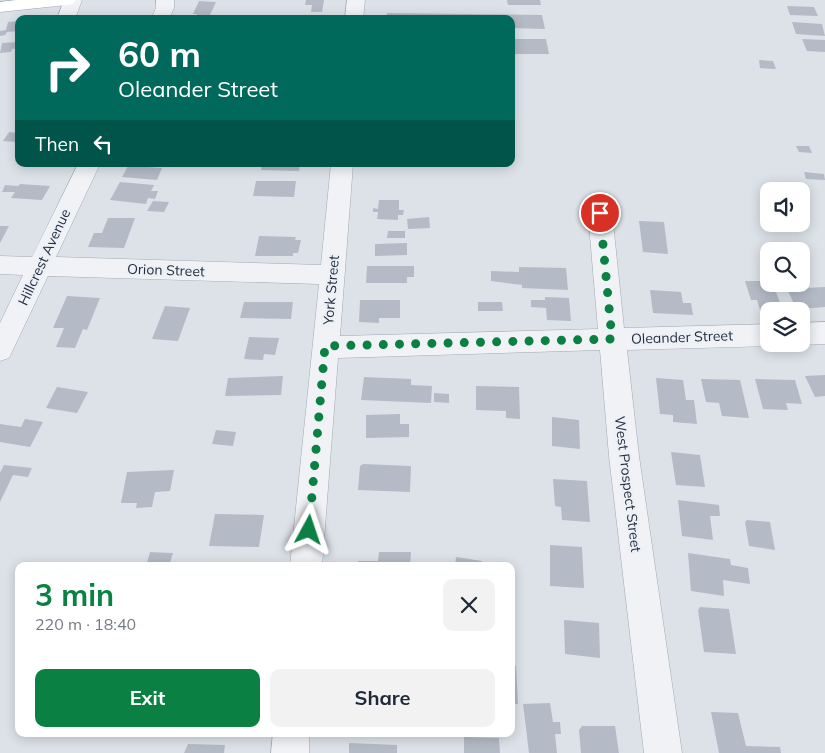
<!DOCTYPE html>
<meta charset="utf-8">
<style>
body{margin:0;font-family:Mulish,sans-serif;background:#f2f2f3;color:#1f2937;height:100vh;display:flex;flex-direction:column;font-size:19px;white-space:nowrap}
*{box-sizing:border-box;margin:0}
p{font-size:16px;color:#747a83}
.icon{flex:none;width:28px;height:28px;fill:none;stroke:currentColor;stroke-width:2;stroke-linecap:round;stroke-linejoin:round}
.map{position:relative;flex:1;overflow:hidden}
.details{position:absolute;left:15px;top:562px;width:500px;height:175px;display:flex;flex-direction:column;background:#fff;border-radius:10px;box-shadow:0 2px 12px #0003}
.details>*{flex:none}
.guide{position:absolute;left:15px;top:15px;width:500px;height:152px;border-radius:10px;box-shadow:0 2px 12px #0003;background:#00695c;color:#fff;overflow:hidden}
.tools{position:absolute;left:760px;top:182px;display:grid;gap:10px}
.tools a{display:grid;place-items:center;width:50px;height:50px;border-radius:10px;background:#fff;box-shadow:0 2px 12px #0003;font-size:25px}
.pin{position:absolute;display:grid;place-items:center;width:42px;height:42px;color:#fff;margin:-21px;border:2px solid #fff;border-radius:50%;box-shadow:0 1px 5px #0007}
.me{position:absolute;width:55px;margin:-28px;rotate:5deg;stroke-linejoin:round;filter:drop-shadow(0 0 4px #0008)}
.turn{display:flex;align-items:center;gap:18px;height:105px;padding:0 20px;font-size:22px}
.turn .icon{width:65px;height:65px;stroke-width:2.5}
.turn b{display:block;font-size:35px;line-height:42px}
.then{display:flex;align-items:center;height:48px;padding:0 20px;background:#0003;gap:10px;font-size:19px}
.round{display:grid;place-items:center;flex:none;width:52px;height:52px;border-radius:10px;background:#f2f2f3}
.head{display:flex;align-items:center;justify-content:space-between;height:85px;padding:0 20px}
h1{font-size:30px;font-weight:700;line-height:38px;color:#0b8043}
.cta{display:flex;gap:10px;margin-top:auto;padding:10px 20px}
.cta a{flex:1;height:58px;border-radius:10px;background:#0b8043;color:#fff;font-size:20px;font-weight:700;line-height:58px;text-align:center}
.cta a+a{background:#f2f2f3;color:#1f2937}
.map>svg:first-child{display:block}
.building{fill:#b4bbc6}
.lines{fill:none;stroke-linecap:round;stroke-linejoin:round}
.minor-casing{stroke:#a2a9b3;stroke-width:1}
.major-casing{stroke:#9ba6b5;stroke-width:1}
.minor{fill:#f0f2f6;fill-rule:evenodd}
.major{fill:#fff;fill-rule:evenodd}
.route{stroke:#0b8043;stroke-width:9;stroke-dasharray:0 16.2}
.labels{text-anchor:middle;stroke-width:5;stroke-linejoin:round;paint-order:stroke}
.street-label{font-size:14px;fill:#252f41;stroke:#edf1f6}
</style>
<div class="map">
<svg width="825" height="753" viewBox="0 0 825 753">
<rect width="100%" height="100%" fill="#dde2e9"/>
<path class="building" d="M306,0H324L322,12H311L312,5H305Z
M507,0H540L541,5H508Z
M199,1L216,2L210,15L217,16L216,19H195L197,14H193Z
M787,6L814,7L818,16L790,15Z
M387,13L542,15L545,29L511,28V19H386Z
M19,21V31L7,32L5,35L0,36V31L6,30L8,22Z
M792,22L822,24L825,36L796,34Z
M511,39H546L549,54H511Z
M802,39L825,40V52L807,51Z
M19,42V48L12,49L11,52L0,53L2,43Z
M759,60L773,61L776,69L760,68Z
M9,132L19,133L17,142L3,141Z
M796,146H809L812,153L799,152Z
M137,164H150L148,167L162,168L157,180L122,177L128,166H136Z
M262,164H300L299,171L261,170Z
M804,172L824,174L825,180L806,179Z
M256,181H296L294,197L253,196Z
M120,182L154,185L151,191H158L155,199L148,198L146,204L110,200Z
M20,184L50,186L42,200L11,198L15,192H2L5,185L18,186Z
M379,200H399V210H404L403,215H398V220L377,219L378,212H373V208L378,209Z
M153,201L169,202L164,212L147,211Z
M429,217L430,228L408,229L407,219Z
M108,218H135L124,248L88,247L94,233H102Z
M639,221L664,222L668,254L643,252Z
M0,226H9L0,243Z
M388,231H405V238H387Z
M259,236L296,237L295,240H301L298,253H293V256H255Z
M407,243V255L375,256V244Z
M367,266H414V277H407V283H366Z
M519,267L566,268L568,290L522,288V285L491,281V271L519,272Z
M745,281H769V284H773L783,311L761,313L757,300H751Z
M825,287V307L800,309L795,306L787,289Z
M650,290L681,292L683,303H691L693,315L653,313Z
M67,296L100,298L87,330L83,329L75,348L56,347L64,328H53Z
M545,297L569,298L571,321L547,320L546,308L531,307V300H545Z
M360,300H400V318H379V323L359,322Z
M244,302H293L291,319L240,318Z
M478,302H502L503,311H478Z
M165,306L190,308L178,341L152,339Z
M249,337L279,338L275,355L264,354L263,360L244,359Z
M825,375V396L815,397L805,376Z
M283,376L281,395L225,396L228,378Z
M364,377L411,379V385L432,386L431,403L361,400Z
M656,378L683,380L686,400H694L697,424L673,422V415L660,414Z
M701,379L740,380L749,418L722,416L719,403L706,402Z
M755,379L795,380L802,404L786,403L788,410L763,409Z
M476,386L519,387L520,419L506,418V411L476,410Z
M57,387L88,392L77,413L46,408Z
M434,393L449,394V403L434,402Z
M400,414V424H409V437L366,438V415Z
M552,417L579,420L580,449L552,446Z
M25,419L43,422L30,447L0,442V424L21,427Z
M216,430L236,432L233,446L212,444Z
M671,452L700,455L705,487L676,485Z
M363,464L411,466L410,492L358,490L360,466Z
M4,465L32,468L28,477L13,475L0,502V473Z
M174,470L170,491L155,492L152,507L136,508L137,503H121L127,472Z
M553,479L587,481L590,522L562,520L561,507L555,506Z
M678,500L719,505L720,516H710L713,540L682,536Z
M215,514L264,515L259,547L209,546Z
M747,520L770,522L775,550L749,546L745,522Z
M550,545L582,547L584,588L550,586Z
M150,552L173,553L169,566H146Z
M379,552H411L410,566H358V561H378Z
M688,553L730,559L731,565L748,568L750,584L723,580L724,596L691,591Z
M456,557L482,561V566H455Z
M700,607L729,609L736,654L704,652L698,610Z
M564,620L599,623L600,658L565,654Z
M511,666H516L518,704H511Z
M550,703L553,722H560L561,734H555L557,753H529L523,704Z
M711,712L738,713L746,746L780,747L781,753H719Z
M582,726H615L619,753H581L579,730Z
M464,737L499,738L500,753H464Z
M349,743L397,745V753H349Z
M188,744L225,745L224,753H184Z"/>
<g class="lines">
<defs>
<path id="minor" d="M64,0H82L75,19H57Z
M156,0H174V8L169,19H151L156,8Z
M347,0H365L363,19H345Z
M78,164H100L56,257L321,265L331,164H353L340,336L598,329L588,213L592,207L600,205L608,207L612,213L624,328L769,324V344H775L769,346L627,350L639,456L682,753H644L609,456L600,350L338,358L322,566H290L319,284L48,276L9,358L0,361V323L23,275L0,274V256L32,257Z
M825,322V344L801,345L798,344H801V323Z
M273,734H309V753H271Z"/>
<path id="major" d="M16,0H76L73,4L67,5L0,12V2Z"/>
</defs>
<use href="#minor" class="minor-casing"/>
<use href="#major" class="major-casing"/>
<use href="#minor" class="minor"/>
<use href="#major" class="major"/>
</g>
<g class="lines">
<path class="route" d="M309,530L325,346L612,339L600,213"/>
</g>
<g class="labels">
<g class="street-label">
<text transform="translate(44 257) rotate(-65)" y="5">Hillcrest Avenue</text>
<text transform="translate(166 270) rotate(2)" y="5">Orion Street</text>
<text transform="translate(331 290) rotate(-85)" y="5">York Street</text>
<text transform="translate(682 337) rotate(-2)" y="5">Oleander Street</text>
<text transform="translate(628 484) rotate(83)" y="5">West Prospect Street</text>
</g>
</g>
</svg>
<div class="tools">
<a><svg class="icon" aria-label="sound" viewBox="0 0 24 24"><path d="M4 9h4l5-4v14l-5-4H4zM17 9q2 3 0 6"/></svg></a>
<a><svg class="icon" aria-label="search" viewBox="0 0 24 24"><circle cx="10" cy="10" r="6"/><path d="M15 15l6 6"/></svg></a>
<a><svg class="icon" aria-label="layers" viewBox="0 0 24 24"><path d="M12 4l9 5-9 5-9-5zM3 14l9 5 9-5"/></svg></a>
</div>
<div class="pin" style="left:600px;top:213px;background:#d93025"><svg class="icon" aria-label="arrive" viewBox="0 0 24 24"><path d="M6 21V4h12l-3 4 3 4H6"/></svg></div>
<svg class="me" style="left:309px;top:530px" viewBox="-20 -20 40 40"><path d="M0-17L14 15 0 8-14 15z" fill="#0b8043" stroke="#fff" stroke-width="4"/></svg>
<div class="guide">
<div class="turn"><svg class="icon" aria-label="right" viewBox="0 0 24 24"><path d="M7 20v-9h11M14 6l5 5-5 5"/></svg><div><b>60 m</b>Oleander Street</div></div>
<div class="then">Then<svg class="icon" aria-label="left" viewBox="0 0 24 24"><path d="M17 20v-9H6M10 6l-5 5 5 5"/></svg></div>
</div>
<section class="details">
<div class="head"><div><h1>3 min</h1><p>220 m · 18:40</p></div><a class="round"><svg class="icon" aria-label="close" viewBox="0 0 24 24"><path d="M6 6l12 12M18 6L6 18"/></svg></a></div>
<div class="cta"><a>Exit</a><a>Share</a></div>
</section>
</div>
